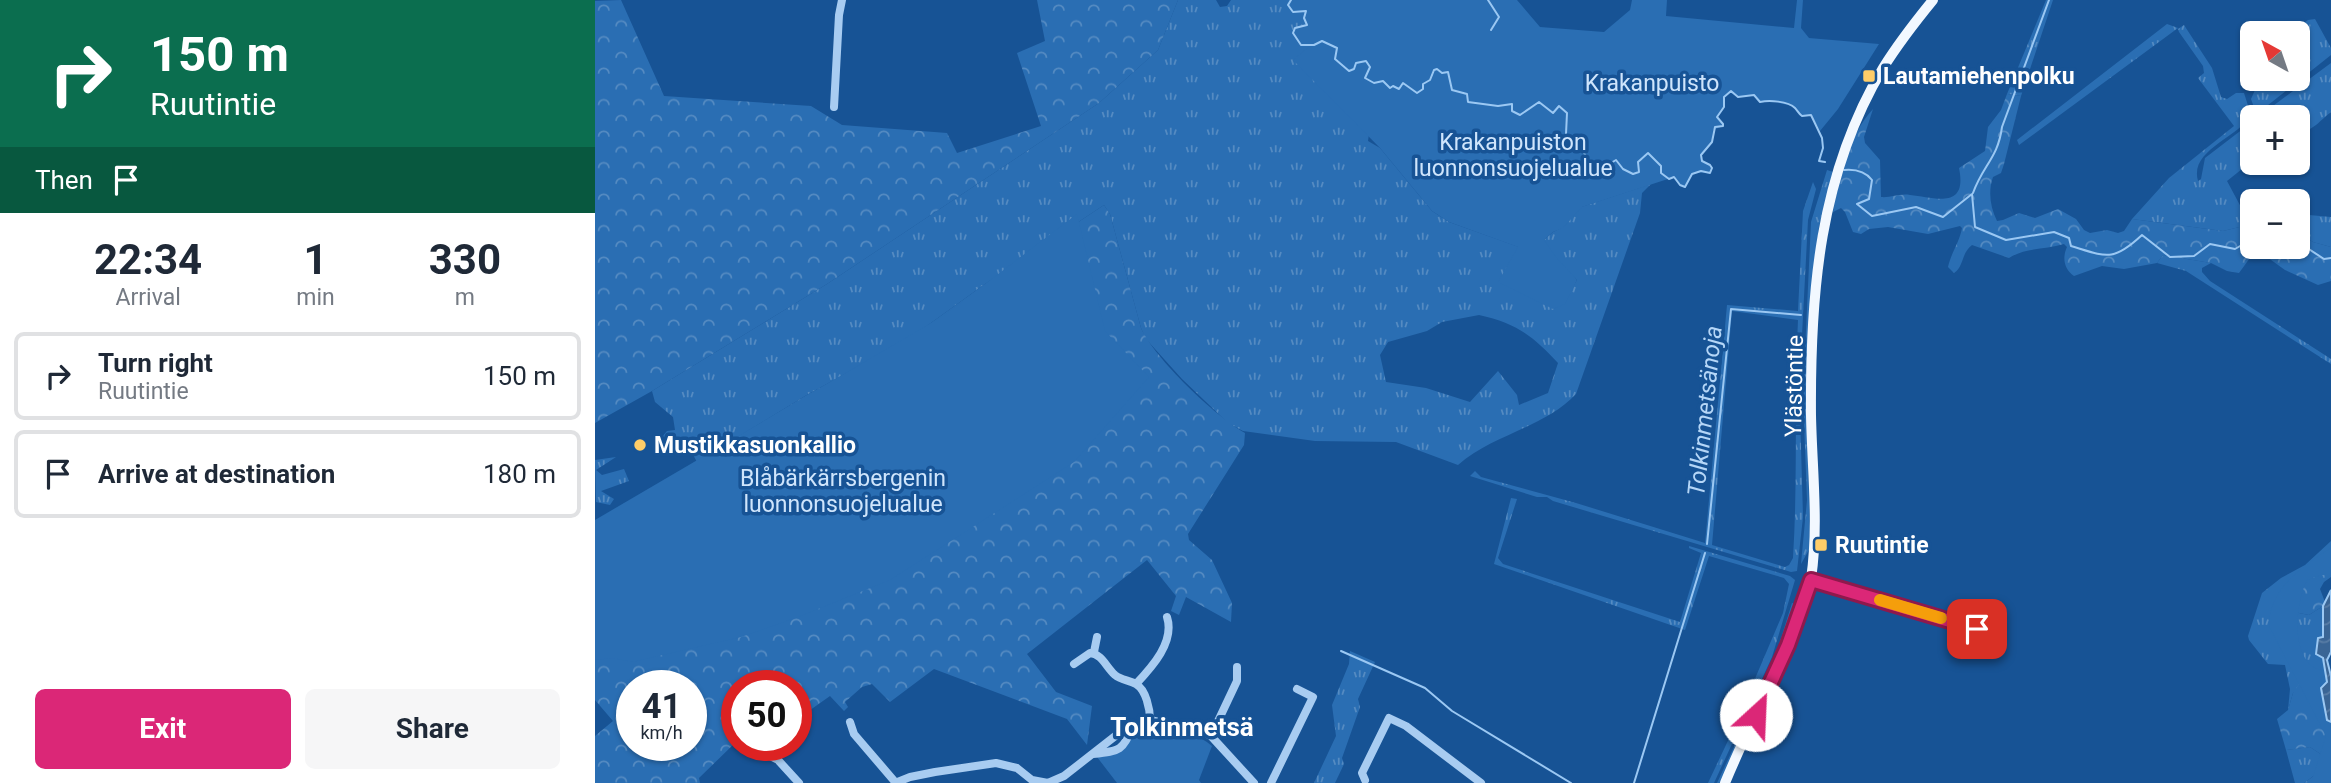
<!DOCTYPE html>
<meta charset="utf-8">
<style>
body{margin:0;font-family:Roboto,sans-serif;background:#f6f6f7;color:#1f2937;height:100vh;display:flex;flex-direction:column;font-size:26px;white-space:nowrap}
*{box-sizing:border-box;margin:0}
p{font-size:23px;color:#747a83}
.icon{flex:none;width:38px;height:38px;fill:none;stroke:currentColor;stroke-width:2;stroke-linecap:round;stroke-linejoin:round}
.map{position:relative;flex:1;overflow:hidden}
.sheet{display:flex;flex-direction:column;background:#fff;width:595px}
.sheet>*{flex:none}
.banner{background:#0b6e4f;color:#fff;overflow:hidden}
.needle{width:46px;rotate:320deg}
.tools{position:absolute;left:1645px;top:21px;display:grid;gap:14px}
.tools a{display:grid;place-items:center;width:70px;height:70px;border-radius:10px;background:#fff;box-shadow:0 2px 5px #0004;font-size:35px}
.speed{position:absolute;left:21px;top:670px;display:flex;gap:14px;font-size:35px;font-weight:700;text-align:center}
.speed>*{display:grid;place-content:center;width:91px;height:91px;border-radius:50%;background:#fff;box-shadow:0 2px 5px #0004;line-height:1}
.speed small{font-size:18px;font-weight:400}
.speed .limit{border:10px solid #d22;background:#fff;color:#111}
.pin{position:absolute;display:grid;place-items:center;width:60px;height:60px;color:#fff;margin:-30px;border-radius:14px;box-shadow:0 4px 10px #0006}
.me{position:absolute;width:77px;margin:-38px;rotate:25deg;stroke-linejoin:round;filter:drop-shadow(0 0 5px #0008)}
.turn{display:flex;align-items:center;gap:24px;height:147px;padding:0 35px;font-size:32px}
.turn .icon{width:91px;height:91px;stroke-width:2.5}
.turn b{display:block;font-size:49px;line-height:60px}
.then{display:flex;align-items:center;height:66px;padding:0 35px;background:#0003;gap:14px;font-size:26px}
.eta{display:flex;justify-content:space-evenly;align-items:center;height:119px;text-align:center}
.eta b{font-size:42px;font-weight:700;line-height:49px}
.primary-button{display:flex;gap:14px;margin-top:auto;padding:14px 35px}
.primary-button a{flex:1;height:80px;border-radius:10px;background:#db2777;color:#fff;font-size:28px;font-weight:700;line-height:80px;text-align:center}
.primary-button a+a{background:#f6f6f7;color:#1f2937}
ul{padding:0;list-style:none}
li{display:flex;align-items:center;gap:21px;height:88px;margin:0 14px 10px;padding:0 21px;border:4px solid #e0e1e3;border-radius:10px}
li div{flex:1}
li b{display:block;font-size:26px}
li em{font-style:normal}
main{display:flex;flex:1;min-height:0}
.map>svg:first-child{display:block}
.grass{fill:url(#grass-tufts);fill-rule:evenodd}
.forest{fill:url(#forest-crowns);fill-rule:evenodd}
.park{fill:#2a6eb3}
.water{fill:url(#water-waves);stroke:#9bc8f3;stroke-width:2}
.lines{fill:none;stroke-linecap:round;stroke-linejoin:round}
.stream{stroke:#9bc8f3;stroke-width:2}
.minor{stroke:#a8ccf1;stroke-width:8}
.major{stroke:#f2f8ff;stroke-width:10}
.route-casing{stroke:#8e194d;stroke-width:18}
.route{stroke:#db2777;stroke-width:12}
.slow{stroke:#f59e0b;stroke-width:12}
.poi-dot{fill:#ffcd68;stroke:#175395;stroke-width:2.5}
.labels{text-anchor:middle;stroke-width:7;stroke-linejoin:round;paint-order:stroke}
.poi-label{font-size:23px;font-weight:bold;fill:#fff;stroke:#175395;text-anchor:start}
.park-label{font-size:23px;fill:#cfe5fc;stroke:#175395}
.street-label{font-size:23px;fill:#fff;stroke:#175395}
.water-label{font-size:24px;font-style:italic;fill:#b5d6f7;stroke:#175395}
.quarter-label{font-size:26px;font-weight:bold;fill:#fff;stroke:#175395}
</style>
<main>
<section class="sheet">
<div class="banner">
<div class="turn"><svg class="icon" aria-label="right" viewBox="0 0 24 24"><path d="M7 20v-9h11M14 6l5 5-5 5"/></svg><div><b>150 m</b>Ruutintie</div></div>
<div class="then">Then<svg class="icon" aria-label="arrive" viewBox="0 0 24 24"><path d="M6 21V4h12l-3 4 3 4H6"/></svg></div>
</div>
<div class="eta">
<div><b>22:34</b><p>Arrival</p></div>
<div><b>1</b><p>min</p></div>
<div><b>330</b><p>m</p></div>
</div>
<ul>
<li><svg class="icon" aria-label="right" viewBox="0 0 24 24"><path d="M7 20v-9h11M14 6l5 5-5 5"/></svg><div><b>Turn right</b><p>Ruutintie</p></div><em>150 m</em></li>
<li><svg class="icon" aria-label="arrive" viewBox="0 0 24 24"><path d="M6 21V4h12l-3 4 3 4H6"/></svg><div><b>Arrive at destination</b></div><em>180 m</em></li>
</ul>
<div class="primary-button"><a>Exit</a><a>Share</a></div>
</section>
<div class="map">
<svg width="1736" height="783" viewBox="0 0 1736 783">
<defs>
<pattern id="grass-tufts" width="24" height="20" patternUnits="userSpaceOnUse" patternTransform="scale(1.75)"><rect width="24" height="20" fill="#2a6eb3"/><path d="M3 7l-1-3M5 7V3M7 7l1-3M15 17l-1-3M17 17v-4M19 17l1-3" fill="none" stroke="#558bc2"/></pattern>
<pattern id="forest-crowns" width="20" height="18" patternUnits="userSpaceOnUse" patternTransform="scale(1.75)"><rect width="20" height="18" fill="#2a6eb3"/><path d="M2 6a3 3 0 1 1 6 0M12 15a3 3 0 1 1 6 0" fill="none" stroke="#558bc2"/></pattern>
<pattern id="water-waves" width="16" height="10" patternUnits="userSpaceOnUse" patternTransform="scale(1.75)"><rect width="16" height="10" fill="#3a6595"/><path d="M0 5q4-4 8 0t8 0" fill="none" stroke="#587ca5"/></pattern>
</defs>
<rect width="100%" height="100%" fill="#175395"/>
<path class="grass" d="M583,0H621L625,7L632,6L636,0H786L780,91L773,141L785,148L837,211L854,222L924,247L977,288L982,280L942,246L958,232L968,227L986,207L1056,184L1047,193L1045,213L981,394C949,428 898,434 863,465L801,442L720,441L648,431L633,423L587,379L551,339L546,328L515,214L509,205L390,284L315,338L210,396L102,462L96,451L71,455L61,444L72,431L80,430L78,417L60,402L57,391L232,284L504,103L563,50ZM884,315C921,323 938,336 963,363L953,393L924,405L922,395L903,371L875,402L831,388L791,382L785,355L793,342L832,331L847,322Z
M1451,0H1458L1426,96L1412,94Z
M1720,19L1736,48V55L1663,113H1661L1656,99L1665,79H1703V33H1695L1713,20Z
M1572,24L1583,28L1424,145L1422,140Z
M1589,25L1617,68L1626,97L1632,99L1641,93H1649L1656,115C1643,138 1594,150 1603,181L1606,179L1610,158L1657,122V161L1632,181L1647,209L1657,210V224L1628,231L1537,219L1574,178L1639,126L1603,78L1609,73L1608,66L1584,32L1583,29Z
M1736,63V112C1725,120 1717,133 1703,131V117H1663Z
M1232,170L1238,172L1224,227L1221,252L1212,418L1215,548L1206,564L1212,500L1208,395L1216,222Z
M1218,182L1221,189L1213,220L1207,335L1205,413L1208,517L1202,571L1196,572L958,501L952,497H942L875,476L880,471L886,477L981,503L1110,543L1132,305L1203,311L1208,211ZM1137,311L1203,320C1199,399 1203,479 1198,558L1194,565L1190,567L1117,545Z
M1703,214L1736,217V247L1718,242L1703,233Z
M1568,255L1616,263L1607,268V272L1615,281L1736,359V364L1591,271L1562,263Z
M21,457L1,470L7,475L29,469L34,481L6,491L19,499L15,505L1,502L0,460Z
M916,498L922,499L903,558L908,564L1085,622L1106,553L1094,548V546L1195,576L1200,580L1177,657L1119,783H1113L1139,728L1188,613L1194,584L1189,578L1114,556L1090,630L899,564Z
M1736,541V557L1699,612L1714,615L1728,606L1730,672L1698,693L1693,710L1695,689L1690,665L1673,664L1654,640L1653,636L1667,593L1686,578L1710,565Z
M1197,603L1200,604L1192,638L1125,783H1122L1178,664Z
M755,651L780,662L763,699L765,707L747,758L749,764L740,783H719L741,736L737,705L754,664Z
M1715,747L1733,759L1732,766L1709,783H1700L1691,750Z"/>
<path class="forest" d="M26,0L69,96L216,106L247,125L352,133L362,153L446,126L422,53L450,41L442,0H583L563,50L504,103L232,284L57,391L0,423V1Z
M1412,94L1426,96L1409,164L1406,173L1398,177C1393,191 1395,207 1402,221L1408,220L1424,213L1440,218L1463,209L1481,219L1489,230L1495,233L1512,230L1523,233L1529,231L1537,219L1628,231L1657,224V247H1703V233L1718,242L1736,247V281L1723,285L1690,270L1665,252L1660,251L1644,273L1632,271L1616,263L1568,255L1562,263L1529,269L1507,266L1479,276C1469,269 1467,258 1472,247L1469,244C1450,250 1431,247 1414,258L1377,245C1366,253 1369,267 1359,273L1353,267C1356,253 1365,241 1367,228L1365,226L1333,234L1293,227L1274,229L1266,234L1258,232L1250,212L1246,208L1238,212C1245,177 1253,136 1278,109L1269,137L1270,143L1285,160L1286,197C1296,198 1305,193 1315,195C1338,197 1373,211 1364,168L1390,151L1393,127L1406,110Z
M509,205L515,214L546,328C560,359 620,416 650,433L649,445L593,534L594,540L617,560L637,603L636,622L591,597L584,615L576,611L581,596L552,560L432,654L461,692L497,706L492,745L472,719L339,669L295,702L277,684L267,687L250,702L253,707L249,711L235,696L201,720V686H142V741L104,778L105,783H0V736L18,721L0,700V524L210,396L315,338L390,284ZM37,686H96V746H37Z
M1736,557V577L1729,582L1725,589L1730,602L1728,606L1714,615L1699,612L1707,585Z
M1730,672L1736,783H1709L1731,767L1733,759L1715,747L1691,750L1682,719L1693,710L1698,693L1709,677Z"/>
<path class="park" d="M696,0H922L945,27L1009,32L1035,10L1037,0H1072L1071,16L1199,28L1202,0H1208L1206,28L1214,38L1284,44L1243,109L1225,131L1216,115L1207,116L1199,107L1193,105L1176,101L1165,102L1160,95L1143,97L1134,92L1129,97V107L1122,117L1128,124V126L1118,130L1117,142L1106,155L1107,161L1115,165L1117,168L1115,173L1101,172L1097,175L1090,187L1085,185L1079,177L987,207L968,228L958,232L949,240L961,257L982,280L970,304L958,309L903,282L923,247L854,222L837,211L785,148L698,60L716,45H706L698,33L700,28L712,24L709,18L711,11L698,12L693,5Z
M482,214L510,331L554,377L479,462L295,580L203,617L146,637L37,662L18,658L0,660V520L348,316Z
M1736,548V575H1726L1712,580C1701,602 1695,653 1720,668C1724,670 1732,671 1736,672V783H1716L1731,736L1674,626C1674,589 1707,566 1736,548Z
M550,724C567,723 605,734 617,746L604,780L606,783H522L502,757L519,754L541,728Z"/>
<path class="water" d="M1736,590V652L1732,660L1736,676V722L1732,720L1726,688L1732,682L1728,658L1721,654L1723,638L1728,637V606Z"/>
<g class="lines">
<path class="stream" d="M696,0L693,5L698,12L711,11L709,18L712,25L700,28L698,33L706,45H719L727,41L742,48L740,59L754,71L759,69L761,63L771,61L775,67L770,78L779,83L788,81L795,88L798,86L804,89L808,83L822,93L828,89V84L835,80L839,70L842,69L847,73L853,72L857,90L872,94L873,102L903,106L917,104V111L925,115L944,102L958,113L964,106L972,113L971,134L983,143L995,163L1011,166L1021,160L1028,169L1038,174L1044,172L1043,162L1053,153L1066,166V173L1074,179L1079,177L1085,185L1090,187L1097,174L1106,171L1115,173L1117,168L1115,165L1107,161L1106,155L1117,142L1120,127L1128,126V124L1122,117L1129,107V97L1136,91L1143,97L1159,95L1165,102C1174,100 1193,101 1200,108C1202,110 1204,114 1207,116L1216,115L1227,138L1228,148L1224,161L1230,162
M893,0L904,17L896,30
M1249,170C1260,169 1270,171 1277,180L1274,199L1262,204L1277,216L1321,207L1348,217L1377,194L1380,227L1411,240L1459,232L1474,238L1476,246C1512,257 1518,262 1547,235L1575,257L1599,256L1615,244L1640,249L1657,239
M1378,193C1388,165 1403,158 1407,127L1454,0
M1703,242L1729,259L1736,258
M1112,544L1136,309L1206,315
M746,651L830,688L857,711L976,783
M1039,783L1110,553"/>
<path class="minor" d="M239,107L244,15L247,0
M1216,580L1382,629
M499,652L502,637
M479,664L495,653C507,654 511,667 520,675C526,680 534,680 541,684C551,690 555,709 555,720
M541,684C557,667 580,642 572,617
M255,722L259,734L301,783
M616,736L642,681V667
M498,754C528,751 527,750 539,724
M175,756L183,760L204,783
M770,780L767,773L794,718L811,726L886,783
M300,783L315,777L340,772L401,763L422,768L437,780L453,783L469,776L528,730L555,720L606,731L616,736L659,783
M676,783L718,697L702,689"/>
<path class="major" d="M1130,783C1146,744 1165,706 1183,668C1196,640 1211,609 1216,579C1224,525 1217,469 1216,415C1215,294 1224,175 1288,68C1303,44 1320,22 1338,0"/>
</g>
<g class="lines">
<defs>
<path id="route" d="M1161,715L1193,645L1216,580L1382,629"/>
</defs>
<use href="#route" class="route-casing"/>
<use href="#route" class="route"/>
<path class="slow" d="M1285,600L1346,618"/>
</g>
<g class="poi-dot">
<rect x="1267" y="69" width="14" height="14" rx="3.5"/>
<circle cx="45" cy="445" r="7"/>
<rect x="1219" y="538" width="14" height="14" rx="3.5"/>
</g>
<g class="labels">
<g class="poi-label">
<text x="1288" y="84">Lautamiehenpolku</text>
<text x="59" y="453">Mustikkasuonkallio</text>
<text x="1240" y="553">Ruutintie</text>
</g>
<g class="park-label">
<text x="1057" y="91">Krakanpuisto</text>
<text x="918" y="150">Krakanpuiston<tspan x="918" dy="26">luonnonsuojelualue</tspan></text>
<text x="248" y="486">Blåbärkärrsbergenin<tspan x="248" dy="26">luonnonsuojelualue</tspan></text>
</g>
<g class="street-label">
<text transform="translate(1199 386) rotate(-89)" y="8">Ylästöntie</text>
</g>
<g class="water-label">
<text transform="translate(1110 411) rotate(-84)" y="8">Tolkinmetsänoja</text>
</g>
<g class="quarter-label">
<text x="587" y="736">Tolkinmetsä</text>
</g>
</g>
</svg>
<div class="tools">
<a><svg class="needle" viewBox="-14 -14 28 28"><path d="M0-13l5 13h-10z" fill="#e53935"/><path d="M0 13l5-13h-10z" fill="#747a83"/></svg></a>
<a>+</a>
<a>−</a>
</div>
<div class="speed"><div>41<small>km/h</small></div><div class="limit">50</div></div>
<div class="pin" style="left:1382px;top:629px;background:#d93025"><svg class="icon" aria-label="arrive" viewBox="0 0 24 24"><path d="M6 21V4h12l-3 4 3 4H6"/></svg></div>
<svg class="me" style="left:1161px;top:715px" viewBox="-20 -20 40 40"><circle r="19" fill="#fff"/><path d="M0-13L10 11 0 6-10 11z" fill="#db2777"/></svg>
</div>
</main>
